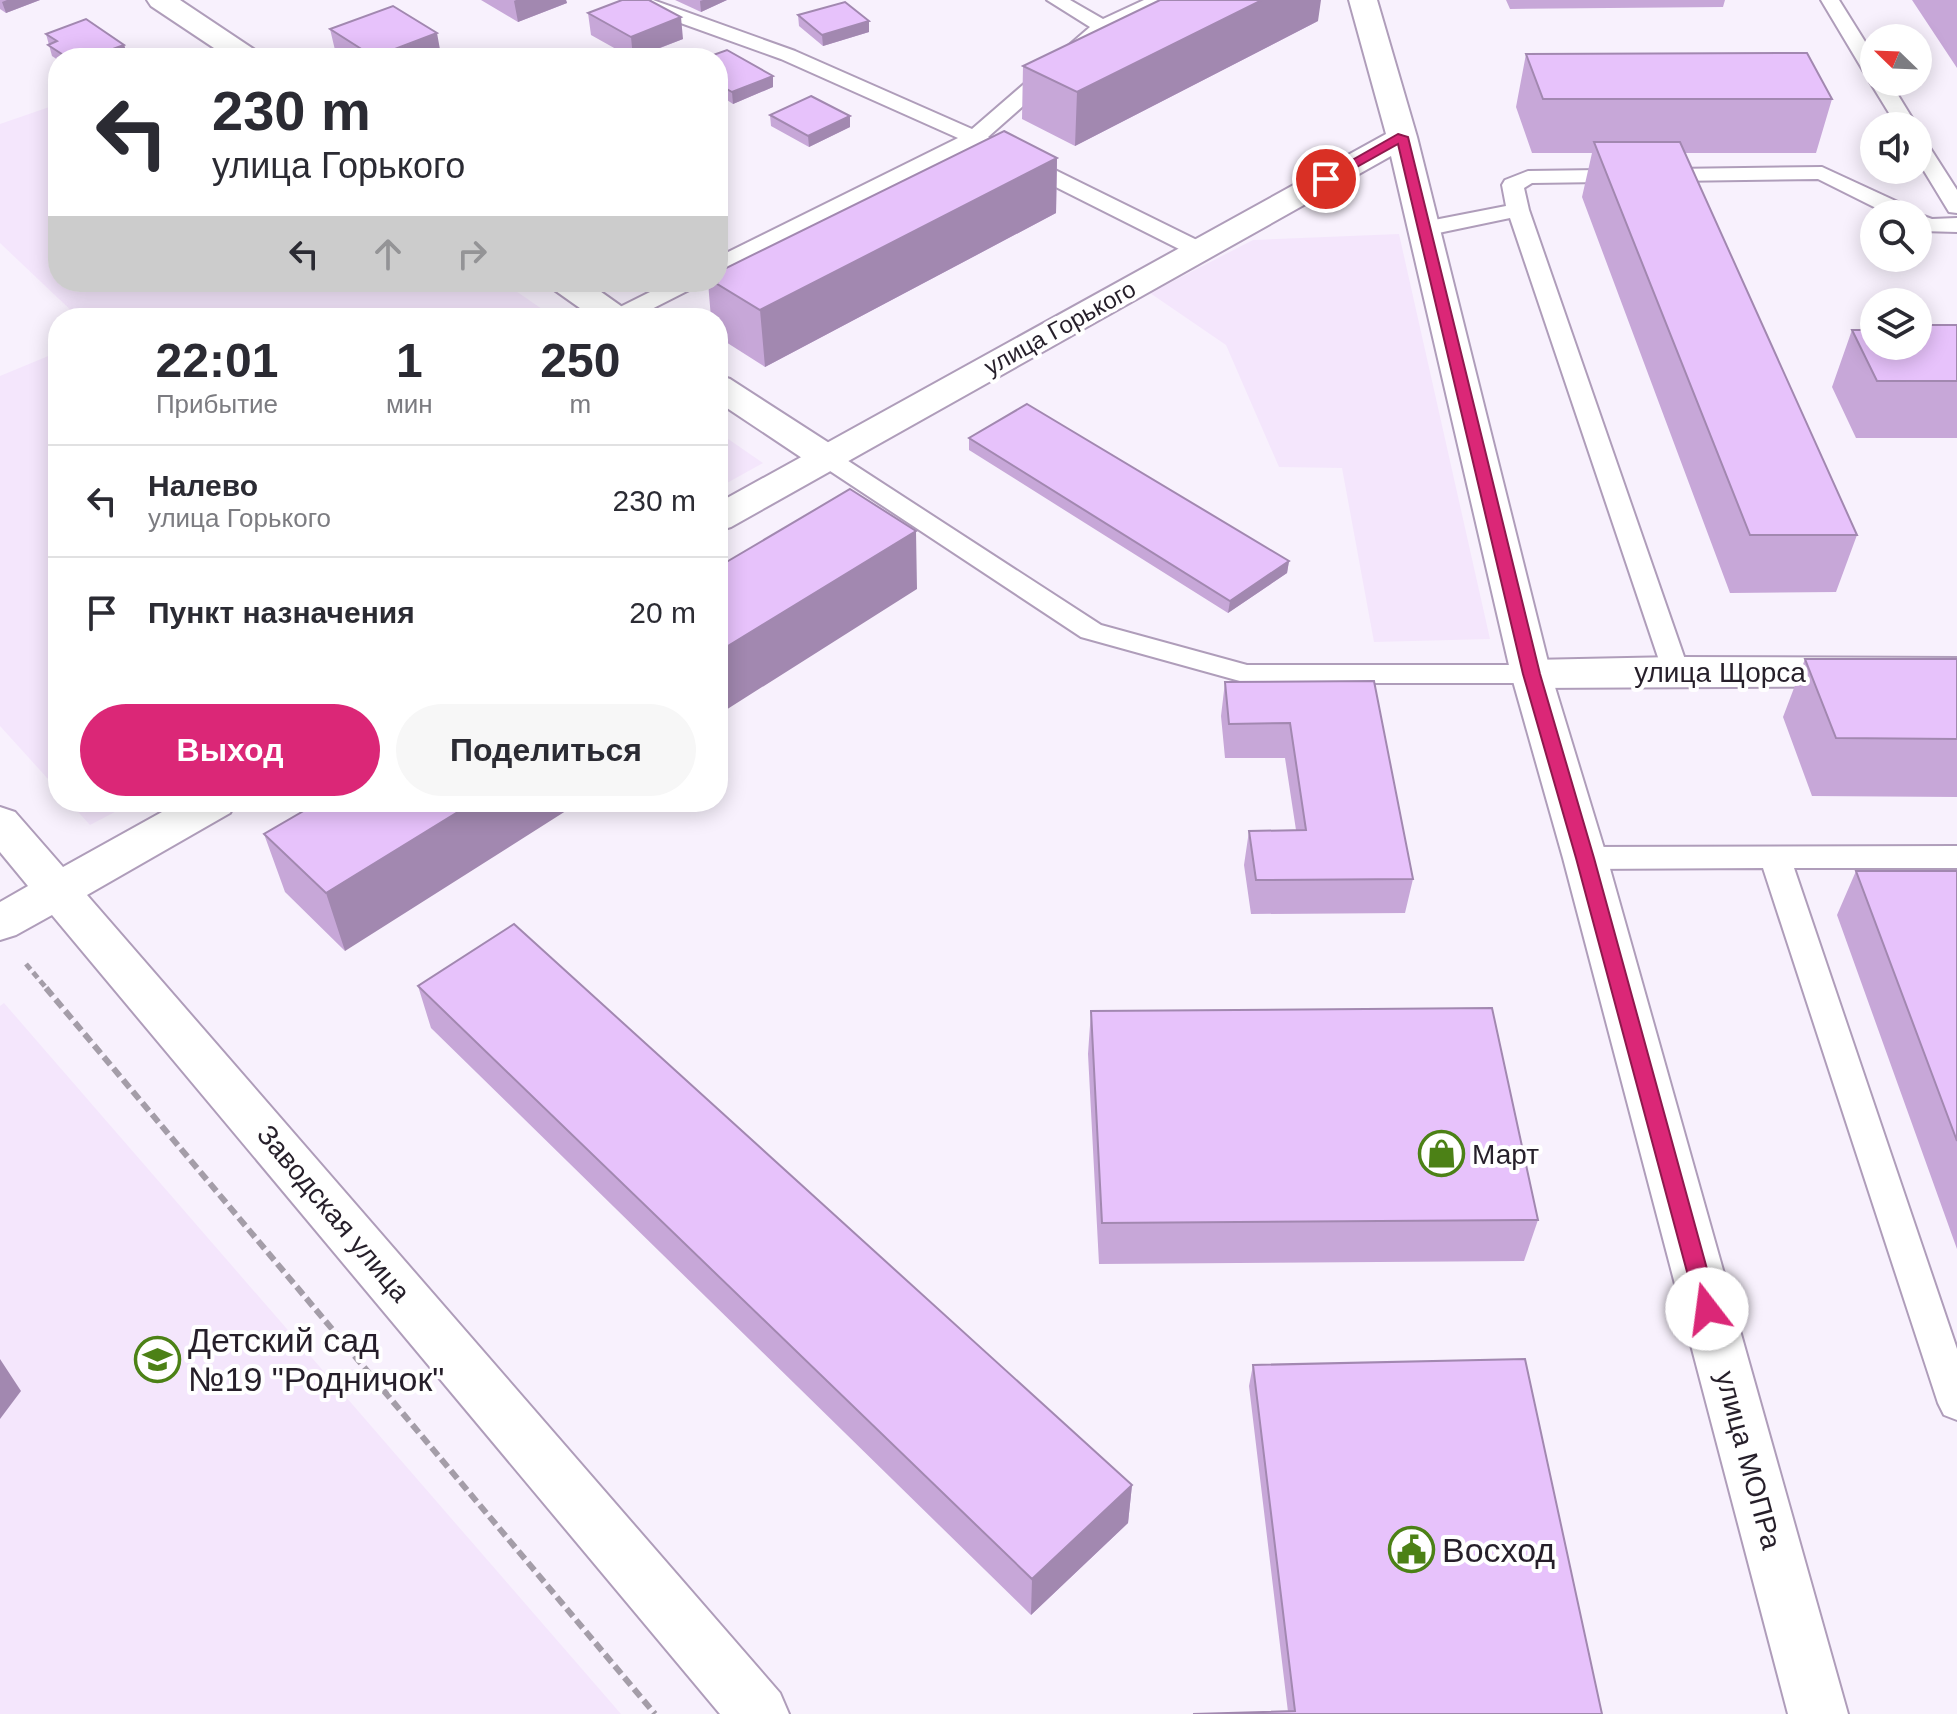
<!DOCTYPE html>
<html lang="ru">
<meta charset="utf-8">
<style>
body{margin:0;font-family:Arial,sans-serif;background:#f7f7f7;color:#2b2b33;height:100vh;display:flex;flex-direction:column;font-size:30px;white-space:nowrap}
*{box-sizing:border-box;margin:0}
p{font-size:26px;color:#7c7c81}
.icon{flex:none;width:44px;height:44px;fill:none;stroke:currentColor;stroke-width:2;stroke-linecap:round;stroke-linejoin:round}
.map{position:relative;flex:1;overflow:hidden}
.drawer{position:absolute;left:48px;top:308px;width:680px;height:504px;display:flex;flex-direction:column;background:#fff;border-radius:32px;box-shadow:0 4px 20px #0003}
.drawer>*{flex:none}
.hud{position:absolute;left:48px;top:48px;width:680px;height:244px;border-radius:32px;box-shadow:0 4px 20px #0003;background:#fff;color:#2b2b33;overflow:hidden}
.needle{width:52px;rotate:293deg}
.controls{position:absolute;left:1860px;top:24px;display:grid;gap:16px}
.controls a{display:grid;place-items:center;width:72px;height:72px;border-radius:50%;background:#fff;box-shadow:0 4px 20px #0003;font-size:40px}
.pin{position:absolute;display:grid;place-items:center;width:68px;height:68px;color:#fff;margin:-34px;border:4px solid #fff;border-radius:50%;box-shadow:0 2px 8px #0007}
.me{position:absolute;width:88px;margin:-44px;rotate:345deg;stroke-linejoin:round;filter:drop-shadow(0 0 6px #0008)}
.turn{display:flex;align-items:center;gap:28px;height:168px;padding:0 32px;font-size:36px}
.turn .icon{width:104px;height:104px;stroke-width:2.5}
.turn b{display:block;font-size:56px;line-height:68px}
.lanes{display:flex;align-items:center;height:76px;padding:0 32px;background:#0003;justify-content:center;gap:40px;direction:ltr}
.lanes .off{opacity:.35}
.eta{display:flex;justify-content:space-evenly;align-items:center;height:136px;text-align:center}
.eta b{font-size:48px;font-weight:600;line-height:56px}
.primary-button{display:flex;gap:16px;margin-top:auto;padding:16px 32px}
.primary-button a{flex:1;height:92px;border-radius:48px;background:#db2777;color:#fff;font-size:32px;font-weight:600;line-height:92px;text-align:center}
.primary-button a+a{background:#f7f7f7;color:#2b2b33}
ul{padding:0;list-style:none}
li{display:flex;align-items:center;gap:24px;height:112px;padding:0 32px;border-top:2px solid #e1e1e2}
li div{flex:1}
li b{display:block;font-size:30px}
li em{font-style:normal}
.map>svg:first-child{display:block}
.built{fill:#f4e6fc}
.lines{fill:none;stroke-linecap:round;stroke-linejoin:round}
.service-casing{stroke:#af9dba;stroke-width:4}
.minor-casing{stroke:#af9dba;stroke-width:4}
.tertiary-casing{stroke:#af9dba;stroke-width:4}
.path-far1{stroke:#a49da8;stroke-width:5;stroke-dasharray:7 4;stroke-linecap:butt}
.path{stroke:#a49da8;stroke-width:6;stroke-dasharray:10 5;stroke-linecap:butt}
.service{fill:#fff;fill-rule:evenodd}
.minor{fill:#fff;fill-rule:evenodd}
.tertiary{fill:#fff;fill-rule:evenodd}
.wall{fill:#c7a7d8}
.shaded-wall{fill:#a288b0}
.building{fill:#e7c2fb;stroke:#a288b0;stroke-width:2}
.route{fill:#db2777;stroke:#8e194d;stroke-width:2}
.labels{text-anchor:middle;stroke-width:8;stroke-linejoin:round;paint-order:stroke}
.far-street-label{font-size:24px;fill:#261f2a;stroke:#fff}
.street-label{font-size:28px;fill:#261f2a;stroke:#fff}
.poi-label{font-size:28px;fill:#261f2a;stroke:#fff;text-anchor:start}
.near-poi-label{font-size:34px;fill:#261f2a;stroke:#fff;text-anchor:start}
</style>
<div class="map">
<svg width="1957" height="1714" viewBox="0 0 1957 1714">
<rect width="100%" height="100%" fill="#f8f1fd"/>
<path class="built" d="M58,104V282H503L555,318H79L0,243V124Z
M1399,234L1490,639L1374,642L1342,468L1279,467L1226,345L1150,293L1253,240Z
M58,352V790L0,726V376Z
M718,432L763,463L718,488Z
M69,802H134L90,825Z
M4,1003L621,1714H0V1006Z"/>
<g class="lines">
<defs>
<path id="service" d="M639,0H653L795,51L972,129L1090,27L1047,0H1070L1103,19L1144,0H1168L1109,30L988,137L1207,245L1210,250L1199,257L1191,255L974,146L718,273V257L958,138L781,59L639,8L637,4Z
M1821,0H1839L1874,56V82H1890L1917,126H1897L1870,82L1873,78L1864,72Z
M1918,138L1925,140L1957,190V213L1949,212L1918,161Z
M1822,167L1913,209L1916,214H1888L1818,179L1532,183L1524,188L1529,210L1689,671L1685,678L1675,680L1665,678L1510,218L1424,236L1413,229L1424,222L1506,206L1502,185L1505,180L1528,171Z
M1918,214L1932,219L1957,218V232L1921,231L1918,229Z
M670,282H698L695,287L634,318H605L608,313Z
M827,450L836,453L1101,625L1247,665H1531L1541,667L1545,674L1541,681L1531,683H1247L1081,637L818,463L815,458L818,453Z
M1957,846V868H1794L1957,1349V1420L1944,1415L1938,1403L1763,868L1585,869L1574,866L1570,858L1574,850L1585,847Z"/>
<path id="minor" d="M147,0H180L258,52L262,58H229L151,6Z
M548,282H587L628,311L633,318H594L553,289Z
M718,375L730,379L840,450L845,458L840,466L827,469L814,466L718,402Z
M1675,657L1957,658V686L1531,688L1517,684L1511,674L1517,664L1531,660Z"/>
<path id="tertiary" d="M1349,0H1377L1417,137L1551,674L1607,858L1848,1714H1788L1563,858L1511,674L1391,156L731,527L718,531V503L1386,134Z
M180,802H236L230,813L87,895L780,1693L789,1714H720L52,915L16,935L0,940V902L28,886L0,852V807L15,812L63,867Z"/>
</defs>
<use href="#service" class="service-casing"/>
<use href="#minor" class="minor-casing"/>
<use href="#tertiary" class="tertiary-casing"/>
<path class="path-far1" d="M26,964L48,990"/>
<path class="path" d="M46,988L655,1714"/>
<use href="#service" class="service"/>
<use href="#minor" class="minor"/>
<use href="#tertiary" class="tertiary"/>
</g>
<path class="wall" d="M0,0H40L6,13L0,9Z
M481,0H566L567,3L518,22Z
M675,0H727L701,12Z
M1506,0H1725L1723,7L1510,9Z
M1912,0H1957V68Z
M588,13L683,39L635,58H632L591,35Z
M798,15L869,21V32L823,46L799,26Z
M1318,21L1075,146L1022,119L1023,66Z
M330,29L441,55L432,58H347L335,50Z
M46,34L124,45L128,56L121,58H58V60L52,56Z
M1526,54L1832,99L1816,153H1685L1857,535L1836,592L1730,593L1582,197L1592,153H1532L1516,107Z
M718,58L773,87L733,104L718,94Z
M770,115L850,116V127L809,147L771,126Z
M1057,158L1056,213L765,367L718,337V318H711L708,282H718Z
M1957,325V438H1856L1832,387L1852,330L1874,346Z
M969,438L1289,561L1287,573L1228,613L969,450Z
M1805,659H1957V797L1812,796L1783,717Z
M1374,681L1413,879L1405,913L1251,914L1244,865L1249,831L1296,830L1285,758H1225L1221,716L1225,682Z
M319,802L345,951L285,892L264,834Z
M1856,871H1957V1249L1837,915Z
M418,986L1132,1485L1128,1523L1031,1615L431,1028Z
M1091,1011L1538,1220L1524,1261L1099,1264L1088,1054Z
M1253,1365L1602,1714L1288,1712L1249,1386Z"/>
<path class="shaded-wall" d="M7,0H40L6,13L2,2Z
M516,0H566L567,3L518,22L514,1Z
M703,0H727L701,12L700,1Z
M1262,0H1321L1318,21L1075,146L1077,92Z
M681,17L683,39L633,58L631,37Z
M869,21V32L823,46L822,35Z
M437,33L441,55L432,58H374Z
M124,45L128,56L121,58H88Z
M773,76V87L733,104L732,92Z
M850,116V127L809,147L808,136Z
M1057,158L1056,213L765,367L760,310Z
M916,531L917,589L718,715V652Z
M1289,561L1287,573L1228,613L1230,601Z
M474,802H580L345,951L326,893Z
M0,1359L21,1391L0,1419Z
M1132,1485L1128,1523L1031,1615L1032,1579Z"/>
<path class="building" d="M622,0H649L681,17L631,37L588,13Z
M1160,0H1262L1077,92L1023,66Z
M845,2L869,21L822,35L798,15Z
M393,6L437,33L374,57L330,29Z
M86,19L124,45L88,58H68L48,45L57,41L46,34Z
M727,50L773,76L732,92L718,84V58H705Z
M1807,53L1832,99H1543L1526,54Z
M811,96L850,116L808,136L770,115Z
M1004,131L1057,158L760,310L714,282H718V272Z
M1594,142H1680L1857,535H1750Z
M1918,325H1957V381H1877L1852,330H1874V346H1918Z
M1027,404L1289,561L1230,601L969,438Z
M850,489L916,531L718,652V567Z
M1805,659H1957V739L1836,738Z
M1374,681L1413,879L1256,880L1249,831L1306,830L1290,723L1229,724L1225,682Z
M319,802H474L326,893L264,834Z
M1856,871H1957V1141Z
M514,924L1132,1485L1032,1579L418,986Z
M1492,1008L1538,1220L1102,1223L1091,1011Z
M1525,1359L1602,1714H1193L1295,1711L1253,1365Z"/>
<path class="route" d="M1398,134L1408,137L1540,674L1594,858L1718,1309L1715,1316L1707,1318L1700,1316L1697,1309L1576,858L1523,674L1398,144L1330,182L1319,179Z"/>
<defs>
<symbol id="shop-ring" viewBox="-11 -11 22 22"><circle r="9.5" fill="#fff" stroke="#4c8116" stroke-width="1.5"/><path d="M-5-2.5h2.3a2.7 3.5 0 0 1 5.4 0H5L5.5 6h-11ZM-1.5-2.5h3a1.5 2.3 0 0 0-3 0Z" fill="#4c8116"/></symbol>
<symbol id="school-ring" viewBox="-11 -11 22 22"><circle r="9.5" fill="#fff" stroke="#4c8116" stroke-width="1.5"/><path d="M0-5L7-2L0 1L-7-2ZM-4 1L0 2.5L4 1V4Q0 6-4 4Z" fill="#4c8116"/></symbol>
<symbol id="civic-ring" viewBox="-11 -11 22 22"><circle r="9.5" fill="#fff" stroke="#4c8116" stroke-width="1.5"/><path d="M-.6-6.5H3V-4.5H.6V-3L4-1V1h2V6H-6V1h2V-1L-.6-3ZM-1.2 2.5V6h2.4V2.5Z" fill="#4c8116"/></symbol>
</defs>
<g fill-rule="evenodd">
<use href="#shop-ring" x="1416" y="1128" width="51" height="51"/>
<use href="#school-ring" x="132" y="1334" width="51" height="51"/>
<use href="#civic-ring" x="1386" y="1524" width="51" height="51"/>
</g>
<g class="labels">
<g class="far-street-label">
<text transform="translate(1060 328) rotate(-29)" y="8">улица Горького</text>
</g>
<g class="street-label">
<text x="1720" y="682">улица Щорса</text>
<text transform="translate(334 1213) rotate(50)" y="10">Заводская улица</text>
<text transform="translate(1749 1460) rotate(75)" y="10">улица МОПРа</text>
</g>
<g class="poi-label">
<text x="1472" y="1164">Март</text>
</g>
<g class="near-poi-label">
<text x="188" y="1352">Детский сад<tspan x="188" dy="39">№19 "Родничок"</tspan></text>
<text x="1442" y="1562">Восход</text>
</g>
</g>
</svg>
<div class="controls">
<a><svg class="needle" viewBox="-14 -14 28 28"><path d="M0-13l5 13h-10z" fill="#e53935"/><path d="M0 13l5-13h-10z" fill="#7c7c81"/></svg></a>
<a><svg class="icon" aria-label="sound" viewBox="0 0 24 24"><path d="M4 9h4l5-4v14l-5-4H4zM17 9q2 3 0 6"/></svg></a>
<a><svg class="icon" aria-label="search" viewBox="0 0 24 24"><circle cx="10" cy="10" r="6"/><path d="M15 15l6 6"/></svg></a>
<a><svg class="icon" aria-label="layers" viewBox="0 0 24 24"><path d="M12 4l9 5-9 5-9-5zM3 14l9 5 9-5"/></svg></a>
</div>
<div class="pin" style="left:1326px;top:179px;background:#d93025"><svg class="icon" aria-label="arrive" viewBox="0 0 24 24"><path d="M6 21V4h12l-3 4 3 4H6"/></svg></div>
<svg class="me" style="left:1707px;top:1309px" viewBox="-20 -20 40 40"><circle r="19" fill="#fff"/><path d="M0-13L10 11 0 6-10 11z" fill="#db2777"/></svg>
<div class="hud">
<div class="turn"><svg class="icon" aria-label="left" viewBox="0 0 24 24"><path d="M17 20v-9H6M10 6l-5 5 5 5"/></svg><div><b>230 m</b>улица Горького</div></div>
<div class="lanes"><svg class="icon" aria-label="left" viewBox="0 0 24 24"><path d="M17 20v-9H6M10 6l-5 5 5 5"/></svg><svg class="icon off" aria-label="ahead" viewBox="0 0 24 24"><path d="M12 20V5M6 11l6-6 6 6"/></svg><svg class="icon off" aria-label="right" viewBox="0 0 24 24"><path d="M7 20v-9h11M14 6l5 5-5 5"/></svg></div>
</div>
<section class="drawer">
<div class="eta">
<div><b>22:01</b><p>Прибытие</p></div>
<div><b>1</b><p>мин</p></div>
<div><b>250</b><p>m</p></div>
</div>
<ul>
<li><svg class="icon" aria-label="left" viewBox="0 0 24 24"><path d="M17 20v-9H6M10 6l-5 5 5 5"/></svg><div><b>Налево</b><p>улица Горького</p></div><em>230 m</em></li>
<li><svg class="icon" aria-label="arrive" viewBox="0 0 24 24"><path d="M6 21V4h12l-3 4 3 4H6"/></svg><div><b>Пункт назначения</b></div><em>20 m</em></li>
</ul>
<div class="primary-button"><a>Выход</a><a>Поделиться</a></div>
</section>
</div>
